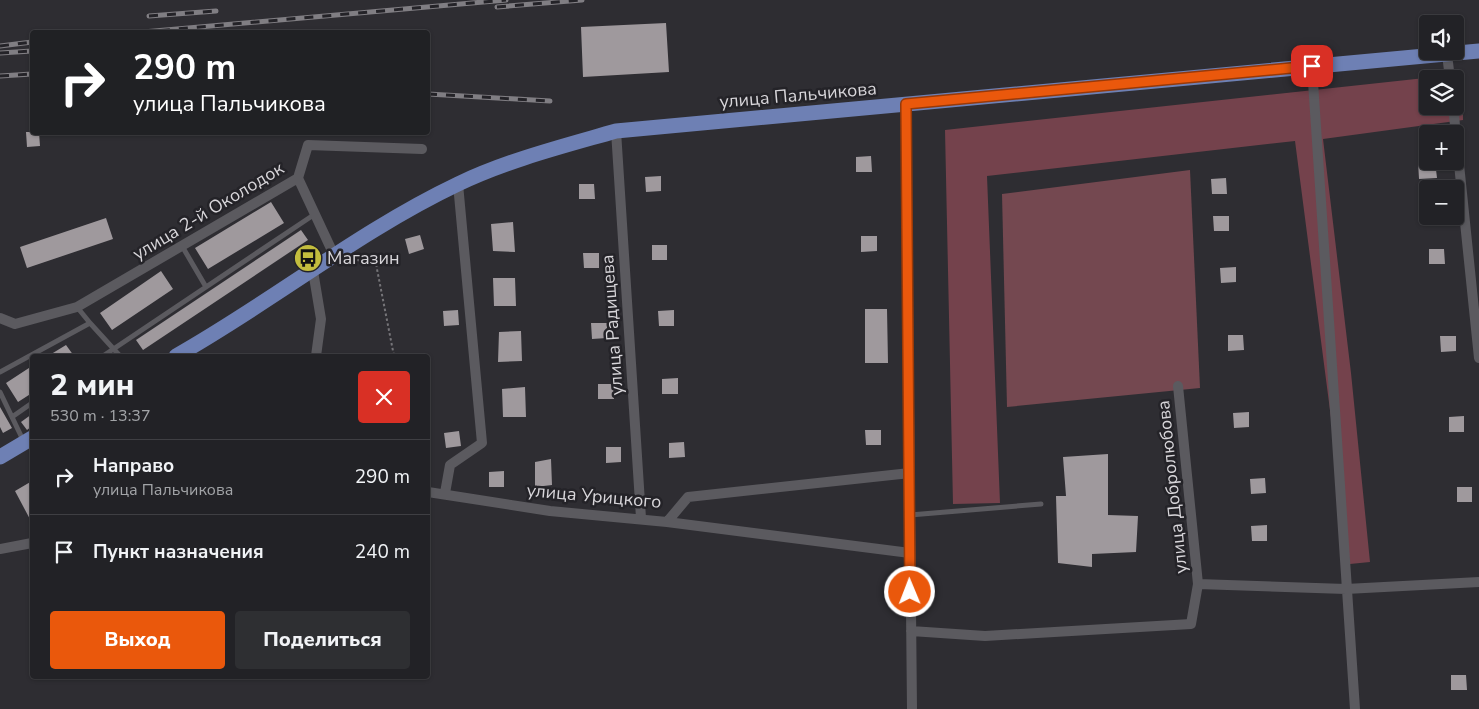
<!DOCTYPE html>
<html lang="ru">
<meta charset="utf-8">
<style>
body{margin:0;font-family:"Nunito Sans",sans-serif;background:#2e2f32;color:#f1f3f6;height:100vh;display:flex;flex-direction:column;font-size:19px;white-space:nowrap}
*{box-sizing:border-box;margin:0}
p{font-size:16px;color:#a2a4a7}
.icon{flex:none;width:28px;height:28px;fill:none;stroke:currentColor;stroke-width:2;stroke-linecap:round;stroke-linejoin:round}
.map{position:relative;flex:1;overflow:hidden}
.details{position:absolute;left:30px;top:354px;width:400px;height:325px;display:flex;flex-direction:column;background:#222226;border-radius:5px;box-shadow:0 1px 4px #0004,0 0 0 1px #3f3f43}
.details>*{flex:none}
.guide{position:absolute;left:30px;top:30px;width:400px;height:105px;border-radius:5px;box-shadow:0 1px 4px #0004,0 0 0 1px #3f3f43;background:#202124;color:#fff;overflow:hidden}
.controls{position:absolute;left:1419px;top:15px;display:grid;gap:10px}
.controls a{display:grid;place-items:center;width:45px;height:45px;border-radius:5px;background:#222226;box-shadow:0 1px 4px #0004,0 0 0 1px #3f3f43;font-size:25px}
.pin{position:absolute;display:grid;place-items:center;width:42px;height:42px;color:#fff;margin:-21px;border-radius:10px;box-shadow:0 2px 8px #0006}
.me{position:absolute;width:55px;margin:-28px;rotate:359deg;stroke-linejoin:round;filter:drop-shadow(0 0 4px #0008)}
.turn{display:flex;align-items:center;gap:18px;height:105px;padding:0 20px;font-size:22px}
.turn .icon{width:65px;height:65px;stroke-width:2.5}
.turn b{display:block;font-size:35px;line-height:42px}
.round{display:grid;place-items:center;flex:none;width:52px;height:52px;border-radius:5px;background:#2e2f32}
.summary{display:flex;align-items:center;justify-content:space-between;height:85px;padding:0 20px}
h1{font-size:30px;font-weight:800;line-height:38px}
.button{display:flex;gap:10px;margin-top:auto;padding:10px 20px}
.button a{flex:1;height:58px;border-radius:5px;background:#ea580c;color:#fff;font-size:20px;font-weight:800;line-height:58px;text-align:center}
.button a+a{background:#2e2f32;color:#f1f3f6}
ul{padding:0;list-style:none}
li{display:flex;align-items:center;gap:15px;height:75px;padding:0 20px;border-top:1px solid #3f3f43}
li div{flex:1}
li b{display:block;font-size:19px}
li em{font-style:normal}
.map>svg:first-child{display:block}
.green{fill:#744850}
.forest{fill:#74424c;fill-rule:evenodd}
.building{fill:#9f999d}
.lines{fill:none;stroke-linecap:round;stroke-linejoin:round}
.path{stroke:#767579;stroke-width:2;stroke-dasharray:2.5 2.5;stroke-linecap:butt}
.lane{stroke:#5b5a5f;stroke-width:5}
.street{stroke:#5b5a5f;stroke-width:10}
.primary{stroke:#6e80b4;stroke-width:15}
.rail-casing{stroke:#807e83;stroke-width:5}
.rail{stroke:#242328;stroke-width:3;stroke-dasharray:9;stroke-linecap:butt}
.route-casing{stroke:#983908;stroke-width:12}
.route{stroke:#ea580c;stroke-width:9}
.labels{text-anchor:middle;stroke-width:5;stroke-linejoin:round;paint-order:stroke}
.street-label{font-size:18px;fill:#d8d6da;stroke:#242328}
.poi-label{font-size:18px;fill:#d8d6da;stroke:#242328;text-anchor:start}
</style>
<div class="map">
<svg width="1479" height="709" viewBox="0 0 1479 709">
<rect width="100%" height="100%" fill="#2e2d32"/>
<path class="green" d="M1190,170L1200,388L1007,407L1002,194Z"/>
<path class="forest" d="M1462,74L1463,120L1323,139L1351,373L1370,562L1350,564L1295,141L987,176L1000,503L953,504L945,130ZM1428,79H1455V106H1428Z"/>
<path class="building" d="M666,23L669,72L583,77L581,27Z
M26,132H39L40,146L27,147Z
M871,156L872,172H856V157Z
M1435,161L1437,178L1419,179L1418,162Z
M661,176V191L646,192L645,177Z
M1226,178L1227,194H1212L1211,179Z
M579,184H594L595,199H579Z
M271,202L284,223L208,269L195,248Z
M1213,216H1229V231H1214Z
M106,218L113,239L27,268L20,247Z
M513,222L515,252L493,251L491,224Z
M301,230L308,240L143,350L136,340Z
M420,235L424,249L409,254L405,239Z
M861,236H877V251L861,252Z
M652,245H667V260H652Z
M1429,249H1444L1445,264H1429Z
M583,253H599V268H584Z
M1236,267V282L1221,283L1220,268Z
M161,271L173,289L112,330L100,313Z
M493,278H515L516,306H494Z
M865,309H887L888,363H865Z
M458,310L459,325L444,326L443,311Z
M674,310V326H659L658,311Z
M591,323H607V338L592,339Z
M521,331L522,361L498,362L499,332Z
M1228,335H1243L1244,350L1228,351Z
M1440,336H1456V351L1441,352Z
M66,345L74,356H48Z
M32,366V393L18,402L6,383Z
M678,378V394H662V379Z
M598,384H613L614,399H598Z
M525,387L526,417H503L502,389Z
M0,407L12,428L3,433L0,427Z
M1249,412V427L1234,428L1233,413Z
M32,414V426L27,430L21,422Z
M1464,416V432H1449V417Z
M865,430H881V445H866Z
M459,431L461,446L446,448L444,433Z
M684,442L685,457L669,458V443Z
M606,447H621V462L606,463Z
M1108,454V515L1138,516L1136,552L1092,554V567L1058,563L1056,496H1066L1063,457Z
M551,459L552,485L535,487V462Z
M504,471V487H489V472Z
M1265,478L1266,493L1251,494L1250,479Z
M32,481V523L15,491Z
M1457,487H1472V502H1457Z
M1267,525V541H1252L1251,526Z
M1451,675H1466L1467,690H1451Z"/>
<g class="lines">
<path class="path" d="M352,259L376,264L394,356"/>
<path class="lane" d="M182,246L206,287
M77,307L90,323
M103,356L315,214
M0,372L90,323L120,356
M0,392L23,440
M12,417L32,403
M910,515L1041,504"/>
<path class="street" d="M1447,54L1450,79
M1312,67L1355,709
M906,104L912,709
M1453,106L1479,358
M616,131L641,518
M298,178L334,255
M313,271L321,319L316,356
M0,318L15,324L77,307L298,178L308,145L422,149
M1178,386L1198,584
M428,492L550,511L667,522L688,497L910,473
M445,493L450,465L482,443L458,184
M667,522L910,553
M0,549L32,543
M911,631L985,636L1191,624L1198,584L1346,589L1479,582"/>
<path class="primary" d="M176,356C272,302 359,231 458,184C508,160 564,146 616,131L1479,51
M0,457L32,438"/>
<defs>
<path id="rail" d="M497,7L582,0
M149,16L216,11
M143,32L506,0
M0,46L32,42
M0,53L32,51
M0,76L32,74
M428,94L550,101"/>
</defs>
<use href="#rail" class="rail-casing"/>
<use href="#rail" class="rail"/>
</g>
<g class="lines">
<defs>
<path id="route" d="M910,592L906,104L1312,66"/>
</defs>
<use href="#route" class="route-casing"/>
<use href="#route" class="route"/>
</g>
<defs>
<symbol id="bus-disc" viewBox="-11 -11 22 22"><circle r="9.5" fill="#c3bd3e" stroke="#242328"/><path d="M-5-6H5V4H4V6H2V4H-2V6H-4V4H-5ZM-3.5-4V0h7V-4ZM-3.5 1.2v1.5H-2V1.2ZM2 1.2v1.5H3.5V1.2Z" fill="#111"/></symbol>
</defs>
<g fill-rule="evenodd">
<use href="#bus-disc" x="292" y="242" width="32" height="32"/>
</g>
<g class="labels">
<g class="street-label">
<text transform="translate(798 95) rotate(-5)" y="6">улица Пальчикова</text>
<text transform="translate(208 211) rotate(-31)" y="6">улица 2-й Околодок</text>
<text transform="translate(612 325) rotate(-94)" y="6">улица Радищева</text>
<text transform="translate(1172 487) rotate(-96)" y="6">улица Добролюбова</text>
<text transform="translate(594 496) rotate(5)" y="6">улица Урицкого</text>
</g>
<g class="poi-label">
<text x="327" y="264">Магазин</text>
</g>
</g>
</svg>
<div class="controls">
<a><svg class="icon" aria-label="sound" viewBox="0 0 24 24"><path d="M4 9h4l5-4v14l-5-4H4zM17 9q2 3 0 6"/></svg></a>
<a><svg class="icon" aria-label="layers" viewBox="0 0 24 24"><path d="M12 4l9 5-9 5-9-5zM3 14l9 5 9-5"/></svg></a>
<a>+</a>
<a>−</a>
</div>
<div class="pin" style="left:1312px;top:66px;background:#d93025"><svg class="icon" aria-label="arrive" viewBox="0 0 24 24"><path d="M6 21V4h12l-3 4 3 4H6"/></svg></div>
<svg class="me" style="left:910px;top:592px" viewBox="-20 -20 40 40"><circle r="17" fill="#ea580c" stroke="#fff" stroke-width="3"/><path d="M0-11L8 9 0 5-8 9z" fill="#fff"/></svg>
<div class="guide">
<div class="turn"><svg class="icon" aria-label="right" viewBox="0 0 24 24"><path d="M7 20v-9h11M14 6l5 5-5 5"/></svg><div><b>290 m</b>улица Пальчикова</div></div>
</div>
<section class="details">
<div class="summary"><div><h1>2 мин</h1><p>530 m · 13:37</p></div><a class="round" style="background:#d93025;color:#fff"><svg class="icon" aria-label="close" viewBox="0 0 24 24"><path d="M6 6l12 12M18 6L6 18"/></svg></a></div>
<ul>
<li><svg class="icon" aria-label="right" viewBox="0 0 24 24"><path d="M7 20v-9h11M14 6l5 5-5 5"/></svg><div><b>Направо</b><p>улица Пальчикова</p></div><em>290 m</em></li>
<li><svg class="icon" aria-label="arrive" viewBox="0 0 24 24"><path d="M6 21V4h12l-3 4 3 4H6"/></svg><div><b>Пункт назначения</b></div><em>240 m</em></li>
</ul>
<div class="button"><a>Выход</a><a>Поделиться</a></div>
</section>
</div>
